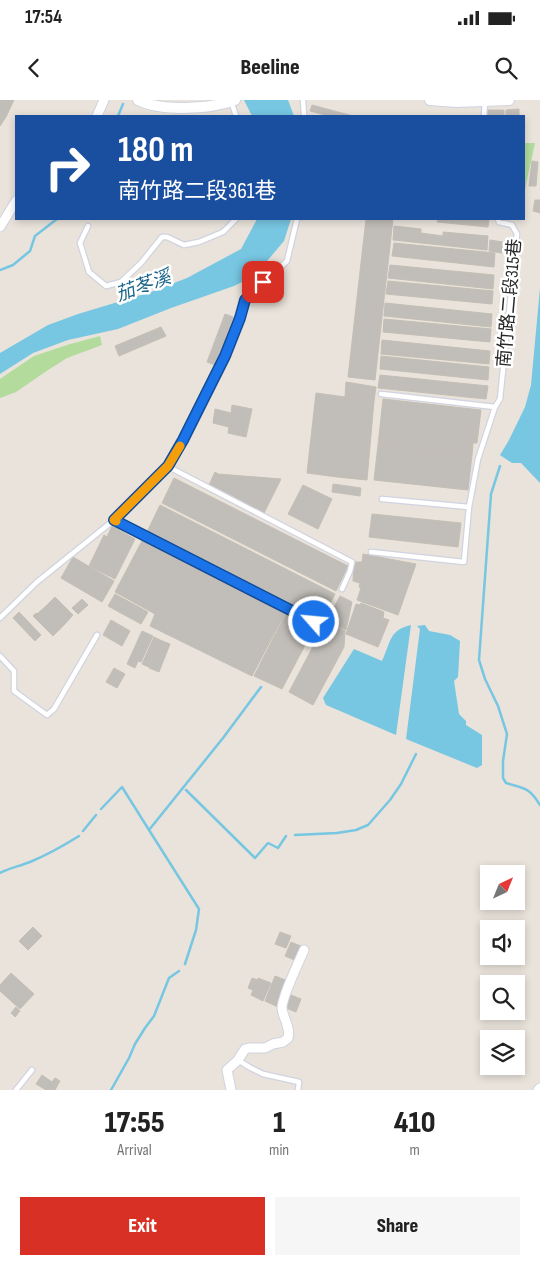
<!DOCTYPE html>
<meta charset="utf-8">
<style>
body{margin:0;font-family:"Sofia Sans Condensed","Noto Sans TC",sans-serif;background:#f6f6f6;color:#222;height:100vh;display:flex;flex-direction:column;font-size:19px;white-space:nowrap}
*{box-sizing:border-box;margin:0}
p{font-size:16px;color:#767676}
.icon{flex:none;width:28px;height:28px;fill:none;stroke:currentColor;stroke-width:2;stroke-linecap:round;stroke-linejoin:round}
.map{position:relative;height:990px;overflow:hidden}
.side{display:flex;flex-direction:column;background:#fff;flex:1}
.side>*{flex:none}
.hud{position:absolute;left:15px;top:15px;width:510px;height:105px;border-radius:0px;box-shadow:0 2px 8px #0003;background:#1a4fa0;color:#fff;overflow:hidden}
.needle{width:32px;rotate:43deg}
.fabs{position:absolute;left:480px;top:765px;display:grid;gap:10px}
.fabs a{display:grid;place-items:center;width:45px;height:45px;border-radius:0px;background:#fff;box-shadow:0 2px 8px #0003;font-size:25px}
.pin{position:absolute;display:grid;place-items:center;width:42px;height:42px;color:#fff;margin:-21px;border-radius:10px;box-shadow:0 2px 8px #0006}
.me{position:absolute;width:55px;margin:-28px;rotate:297deg;stroke-linejoin:round;filter:drop-shadow(0 0 4px #0008)}
.turn{display:flex;align-items:center;gap:18px;height:105px;padding:0 20px;font-size:22px}
.turn .icon{width:65px;height:65px;stroke-width:2.5}
.turn b{display:block;font-size:35px;line-height:42px}
.eta{display:flex;justify-content:space-evenly;align-items:center;height:85px;text-align:center}
.eta b{font-size:30px;font-weight:800;line-height:35px}
.cta{display:flex;gap:10px;margin-top:auto;padding:10px 20px}
.cta a{flex:1;height:58px;border-radius:0px;background:#d93025;color:#fff;font-size:20px;font-weight:800;line-height:58px;text-align:center}
.cta a+a{background:#f6f6f6;color:#222}
.status{display:flex;justify-content:space-between;align-items:center;height:35px;padding:0 25px;background:#fff;direction:ltr}
.status svg{height:14px;fill:currentColor}
header{display:flex;justify-content:space-between;align-items:center;height:65px;padding:0 20px;background:#fff;font-size:22px;font-weight:800}
.map>svg:first-child{display:block}
.green{fill:#b2db9c}
.water{fill:#77c6e2}
.lines{fill:none;stroke-linecap:round;stroke-linejoin:round}
.stream{stroke:#77c6e2;stroke-width:2.5}
.building{fill:#c1bdb8;stroke:#c4bfb5}
.service-casing{stroke:#d0d3e0;stroke-width:7}
.minor-casing{stroke:#d0d3e0;stroke-width:11}
.tertiary-casing{stroke:#d0d3e0;stroke-width:12}
.service{stroke:#fff;stroke-width:4.5}
.minor{stroke:#fff;stroke-width:9}
.tertiary{stroke:#fff;stroke-width:10}
.route-casing{stroke:#114b97;stroke-width:12}
.route{stroke:#1a73e8;stroke-width:9}
.slow{stroke:#f59e0b;stroke-width:9}
.labels{text-anchor:middle;stroke-width:5;stroke-linejoin:round;paint-order:stroke}
.street-label{font-size:18px;fill:#282828;stroke:#fff}
.water-label{font-size:19px;font-style:italic;fill:#1a648a;stroke:#fff}
</style>
<div class="status"><b>17:54</b><svg viewBox="0 0 49 12"><path d="M0 12V9h3v3zM5 12V6h3v6zM10 12V3h3v9zM15 12V0h3v12zM26 1h20v11H26zM47 4h2v5h-2z"/></svg></div>
<header><svg class="icon" aria-label="back" viewBox="0 0 24 24"><path d="M15 5l-7 7 7 7"/></svg>Beeline<svg class="icon" aria-label="search" viewBox="0 0 24 24"><circle cx="10" cy="10" r="6"/><path d="M15 15l6 6"/></svg></header>
<div class="map">
<svg width="540" height="990" viewBox="0 0 540 990">
<rect width="100%" height="100%" fill="#e9e3db"/>
<path class="green" d="M524,43H535L524,94Z
M100,236L102,245L67,258L45,272L16,292L0,298V279L34,256L67,245Z"/>
<path class="water" d="M244,0H288L294,16H252Z
M257,119H291L284,141L262,167L250,178L234,186L171,208L118,229L68,240L33,253L0,274V253L48,225L78,214L151,192L187,178L241,149Z
M540,188V383L521,363H512L500,355L509,340L525,307L531,285Z
M411,525L396,635L326,605L323,598L354,549L382,561C391,542 389,530 411,525Z
M425,525L429,531L450,535L460,541L458,577L454,581L459,614L466,621V625L482,635V665L477,668L406,639L420,529L417,526Z"/>
<g class="lines">
<path class="stream" d="M118,16L123,4
M0,170L13,165L30,151L35,136L57,119
M500,366L491,394L479,560L485,579L498,606L507,634L503,661V678L506,683C525,689 529,687 540,705
M186,690L255,758L268,743L278,748L286,736
M101,709L122,687L149,730
M83,731L96,715
M295,735L337,733L356,730L368,725L390,700L401,684L416,654
M0,773C10,768 20,766 30,762C47,755 63,746 79,736
M185,864L196,830L199,809L149,730L223,638L261,587
M111,990L129,958L135,944L145,928L154,916L169,878L179,871"/>
</g>
<path class="building" d="M0,0H14L6,17L0,26Z
M312,5L353,16H329L310,11Z
M519,9V16H506V10Z
M487,10H504V16H488Z
M532,61L538,62L536,86H529Z
M535,100H540V113L533,111Z
M366,119H393L375,280L348,277Z
M438,119H489L488,127L437,122Z
M394,126L421,129V133L443,136V132L488,136L487,150L393,140Z
M490,140L503,142L502,153L489,151Z
M394,143L495,153L494,167L392,156Z
M390,165L494,175L493,189L388,178Z
M388,181L493,191L492,204L386,194Z
M385,203L492,214L491,227L384,216Z
M225,214L233,217L215,265L207,262Z
M384,219L491,229L490,242L383,232Z
M161,227L166,236L119,256L115,246Z
M382,240L490,251L489,264L381,254Z
M381,256L489,267L488,280L380,269Z
M380,275L488,286L486,299L378,288Z
M346,282L376,287L374,301L345,297Z
M316,293L345,297L337,377L307,373Z
M345,297L374,301L367,380L337,377Z
M383,299L481,310L477,343H473L472,355L378,345Z
M232,305L252,309L246,337L228,333L229,327L213,323L215,309L231,313Z
M378,345L472,355L468,390L374,380Z
M215,372L218,374L281,379L264,413L252,407L251,409L235,400L236,398L209,385Z
M174,378L348,466L336,491L162,403Z
M333,384L361,388L360,396L332,392Z
M303,385L332,399L318,429L288,414Z
M160,405L335,494L321,521L147,432Z
M372,414L461,423L458,447L369,437Z
M112,426L135,439L115,479L89,466L104,435L107,437Z
M143,439L286,511L252,576L150,526L155,514L115,492Z
M363,454L416,464L398,515L357,500L361,488L359,487L360,483L353,481L354,462H362Z
M73,457L114,481L102,502L61,478Z
M115,494L148,512L141,524L108,506Z
M340,496L352,502L346,530L327,521Z
M55,497L73,515L64,525L46,506Z
M82,499L88,505L78,514L72,508Z
M361,503L384,512L383,518L389,520L378,547L346,534L356,504L360,505Z
M46,506L64,525L53,536L33,516L36,513L37,514Z
M19,512L41,535L35,541L13,518Z
M286,513L314,528L282,589L254,576Z
M111,520L130,531L122,546L103,535Z
M326,522L345,531L344,547L313,605L289,592Z
M142,531L153,536L141,562L138,561L135,568L127,564Z
M154,537L160,540L149,567L142,564Z
M160,540L170,544L159,572L149,568Z
M114,568L125,574L117,588L106,582Z
M33,827L42,836L28,850L19,841Z
M280,832L291,836L286,848L275,844Z
M291,842L303,847L297,861L285,856Z
M11,873L34,894L20,909L0,891V885Z
M275,876L288,881L278,907L265,901Z
M252,878L258,880V878L271,883L263,901L251,895L253,890L248,888Z
M291,895L301,899L296,912L286,908Z
M16,907L20,911L15,917L11,913Z
M42,975L52,982L55,978L60,981L55,990H46L36,984Z"/>
<g class="lines">
<defs>
<path id="service" d="M303,0L304,16
M231,1L236,16
M484,16L485,2
M88,126L80,143L89,172L106,186L121,182L141,163L162,137H167L184,145L199,142L223,132L236,119
M381,294L495,307L500,299L517,134L512,125L499,122L498,119
M167,366L352,462L350,471L342,489
M382,399L469,407L478,359L495,307
M114,420L314,522
M371,452L464,462L469,407
M0,518L37,482L114,420L167,366L183,340L225,256L240,218L245,200L287,161L297,119
M0,556L14,571V591L47,615L54,609L97,535
M238,960L249,967L263,974L299,982L298,990
M16,990L32,970"/>
<path id="minor" d="M97,16L104,0
M0,127L16,101
M231,990L227,970L238,960L245,949L249,948H265L273,944L283,942L288,938C291,927 283,919 282,908C282,896 299,862 304,850
M538,990L540,988"/>
<path id="tertiary" d="M138,0C162,12 210,9 235,0
M430,0L456,2L509,0"/>
</defs>
<use href="#service" class="service-casing"/>
<use href="#minor" class="minor-casing"/>
<use href="#tertiary" class="tertiary-casing"/>
<use href="#service" class="service"/>
<use href="#minor" class="minor"/>
<use href="#tertiary" class="tertiary"/>
</g>
<g class="lines">
<defs>
<path id="route" d="M263,182L245,200L240,218L225,256L183,340L168,366L114,420L314,522"/>
</defs>
<use href="#route" class="route-casing"/>
<use href="#route" class="route"/>
<path class="slow" d="M116,421L114,420L168,366L180,346"/>
</g>
<g class="labels">
<g class="street-label">
<text transform="translate(509 203) rotate(-85)" y="6">南竹路二段315巷</text>
</g>
<g class="water-label">
<text transform="translate(143 185) rotate(-20)" y="7">茄苳溪</text>
</g>
</g>
</svg>
<div class="fabs">
<a><svg class="needle" viewBox="-14 -14 28 28"><path d="M0-13l5 13h-10z" fill="#e53935"/><path d="M0 13l5-13h-10z" fill="#767676"/></svg></a>
<a><svg class="icon" aria-label="sound" viewBox="0 0 24 24"><path d="M4 9h4l5-4v14l-5-4H4zM17 9q2 3 0 6"/></svg></a>
<a><svg class="icon" aria-label="search" viewBox="0 0 24 24"><circle cx="10" cy="10" r="6"/><path d="M15 15l6 6"/></svg></a>
<a><svg class="icon" aria-label="layers" viewBox="0 0 24 24"><path d="M12 4l9 5-9 5-9-5zM3 14l9 5 9-5"/></svg></a>
</div>
<div class="pin" style="left:263px;top:182px;background:#d93025"><svg class="icon" aria-label="arrive" viewBox="0 0 24 24"><path d="M6 21V4h12l-3 4 3 4H6"/></svg></div>
<svg class="me" style="left:314px;top:522px" viewBox="-20 -20 40 40"><circle r="17" fill="#1a73e8" stroke="#fff" stroke-width="3"/><path d="M0-11L8 9 0 5-8 9z" fill="#fff"/></svg>
<div class="hud">
<div class="turn"><svg class="icon" aria-label="right" viewBox="0 0 24 24"><path d="M7 20v-9h11M14 6l5 5-5 5"/></svg><div><b>180 m</b>南竹路二段361巷</div></div>
</div>
</div>
<section class="side">
<div class="eta">
<div><b>17:55</b><p>Arrival</p></div>
<div><b>1</b><p>min</p></div>
<div><b>410</b><p>m</p></div>
</div>
<div class="cta"><a>Exit</a><a>Share</a></div>
</section>
